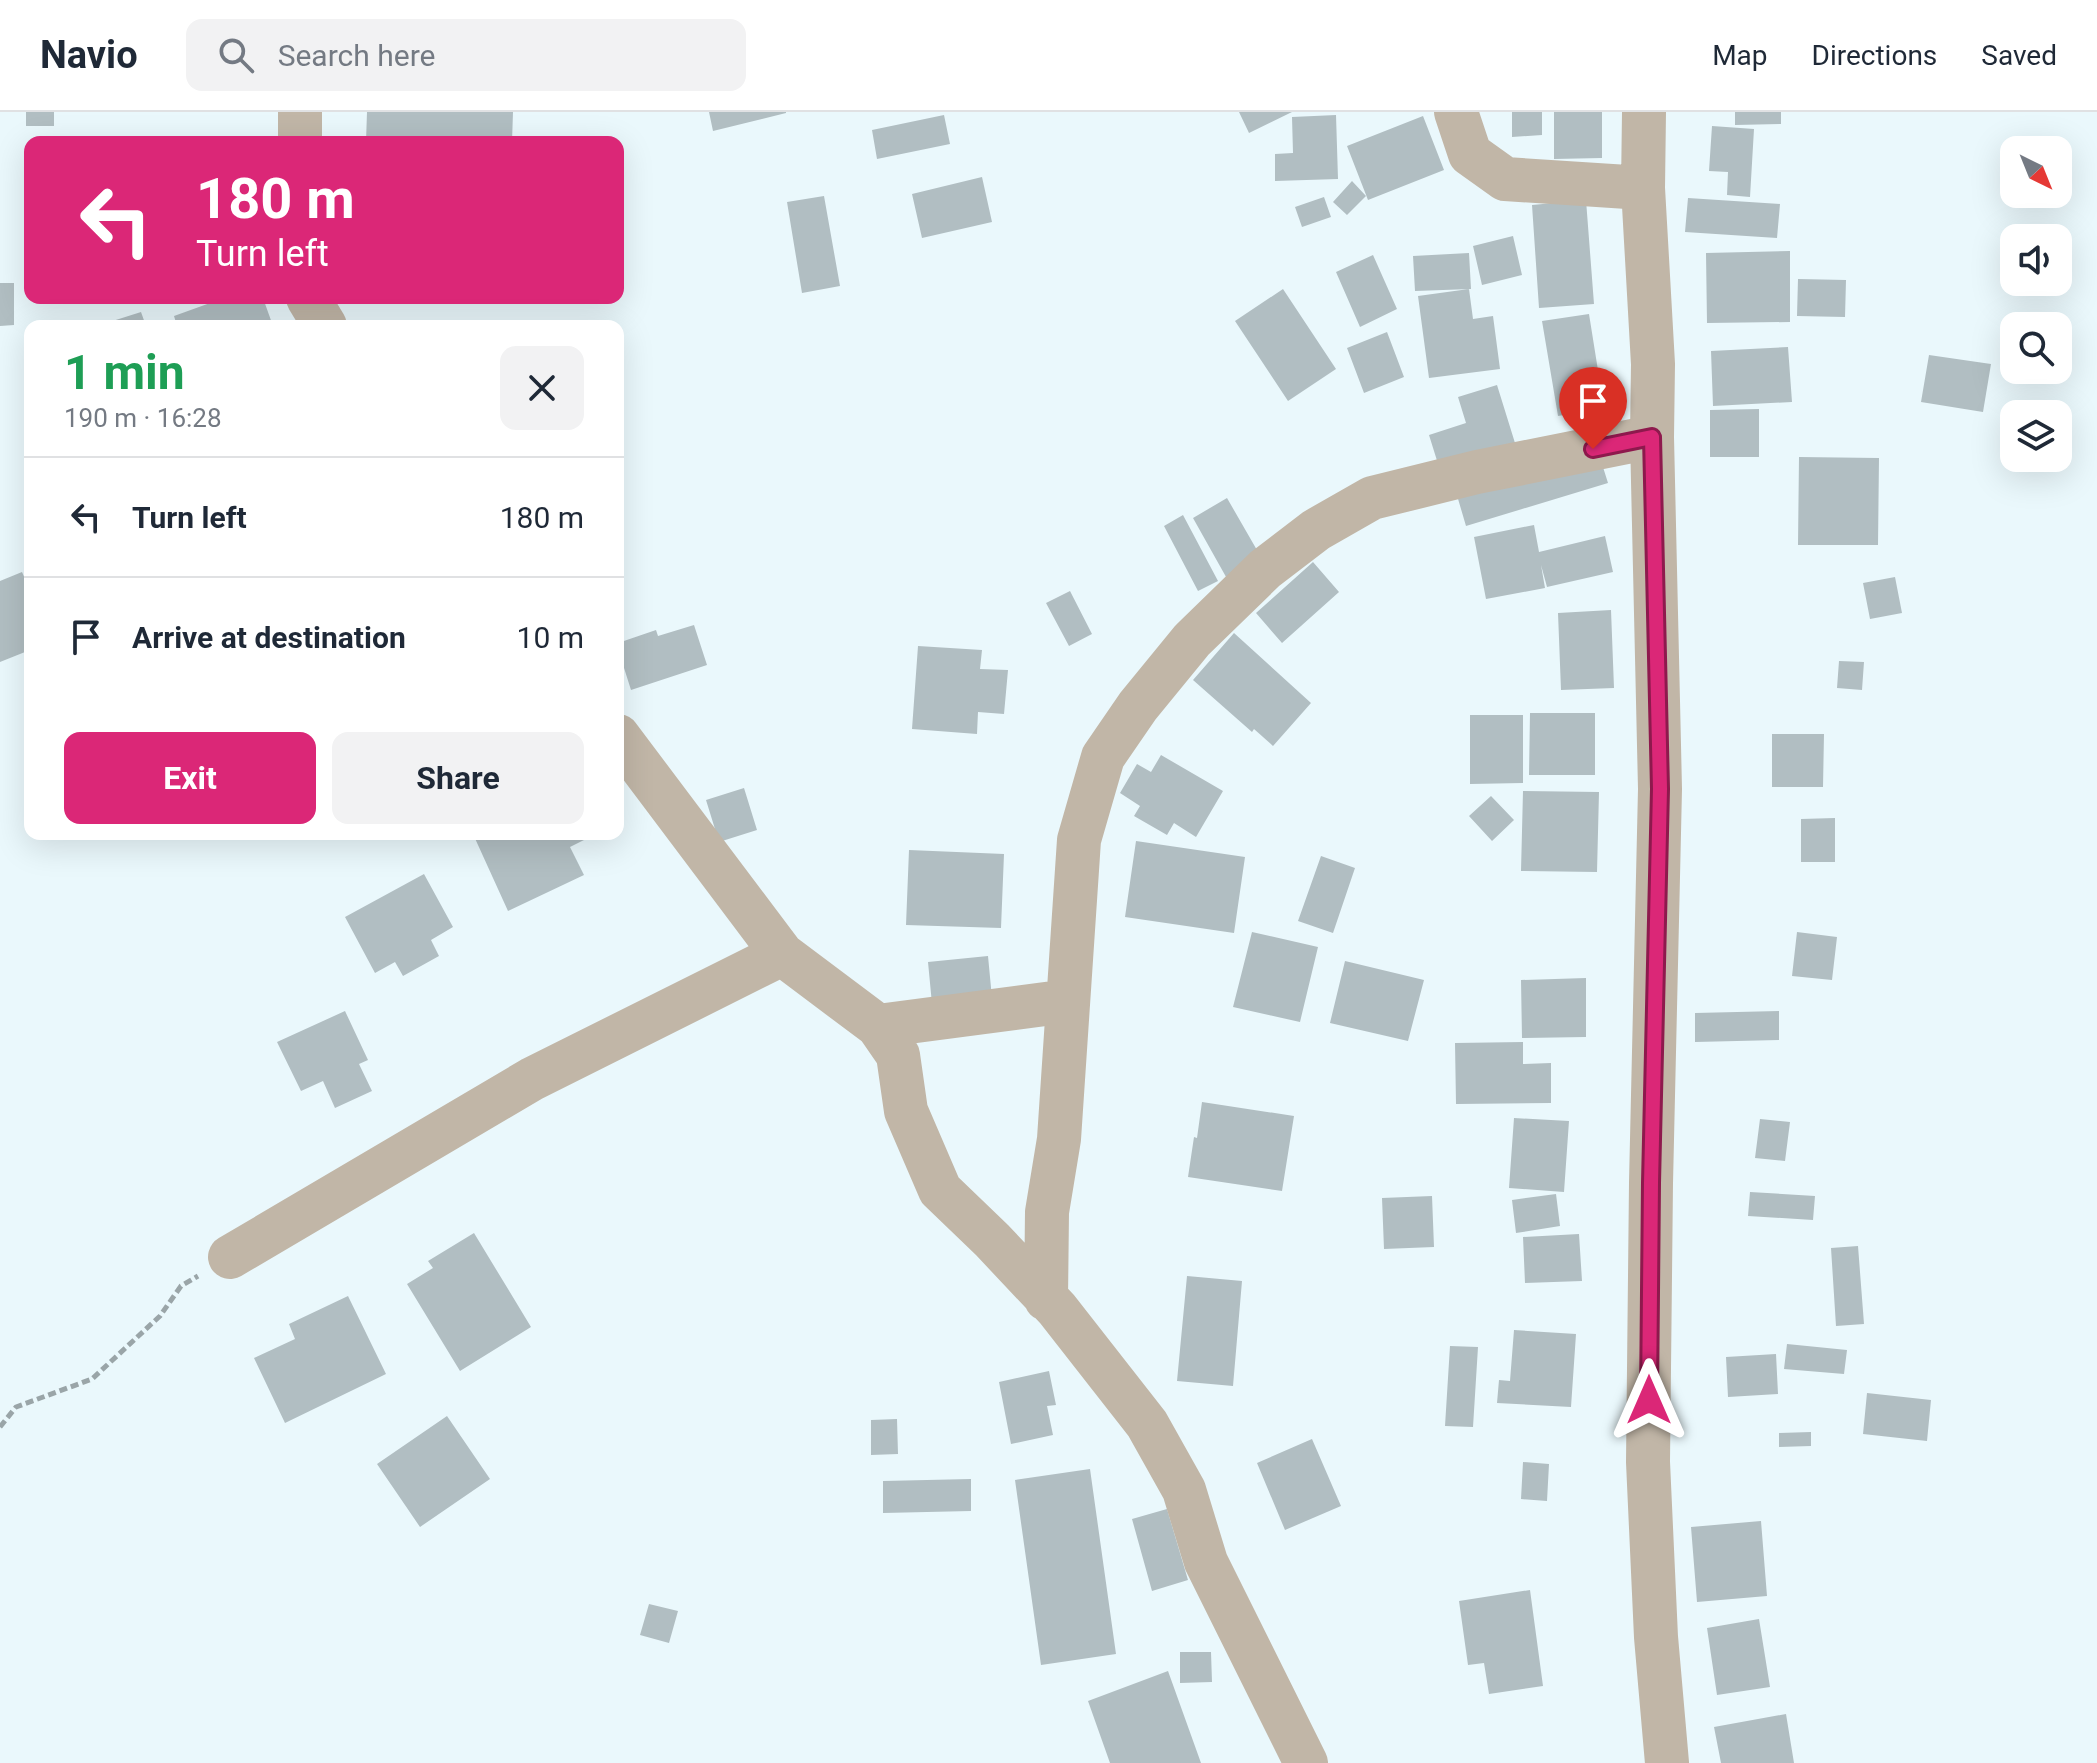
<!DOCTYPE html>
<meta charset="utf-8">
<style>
body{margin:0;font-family:Roboto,sans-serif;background:#f2f2f3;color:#1f2937;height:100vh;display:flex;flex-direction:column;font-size:30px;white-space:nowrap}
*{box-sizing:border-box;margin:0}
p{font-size:26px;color:#747a83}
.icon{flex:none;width:44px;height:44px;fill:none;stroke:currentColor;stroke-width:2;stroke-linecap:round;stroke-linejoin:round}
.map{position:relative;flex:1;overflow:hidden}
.sheet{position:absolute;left:24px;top:208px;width:600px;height:520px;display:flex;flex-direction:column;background:#fff;border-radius:16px;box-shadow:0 8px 32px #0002}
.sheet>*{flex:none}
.banner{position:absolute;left:24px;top:24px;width:600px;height:168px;border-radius:16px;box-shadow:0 8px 32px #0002;background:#db2777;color:#fff;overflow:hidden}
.needle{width:52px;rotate:137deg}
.controls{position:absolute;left:2000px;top:24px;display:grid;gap:16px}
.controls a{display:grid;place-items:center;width:72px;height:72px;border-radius:16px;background:#fff;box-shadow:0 8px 32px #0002;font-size:40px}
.pin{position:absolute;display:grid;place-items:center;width:68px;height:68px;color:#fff;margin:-82px -34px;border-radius:50% 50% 50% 0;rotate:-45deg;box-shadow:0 0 8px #0007}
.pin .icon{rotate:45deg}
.me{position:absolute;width:88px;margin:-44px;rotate:0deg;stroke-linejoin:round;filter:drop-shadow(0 0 6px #0008)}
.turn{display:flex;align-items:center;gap:28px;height:168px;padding:0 40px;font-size:36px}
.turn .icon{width:104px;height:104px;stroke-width:2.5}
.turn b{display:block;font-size:56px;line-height:68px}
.round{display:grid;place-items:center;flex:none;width:84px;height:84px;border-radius:16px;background:#f2f2f3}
.head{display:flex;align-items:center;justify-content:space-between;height:136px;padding:0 40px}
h1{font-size:48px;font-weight:700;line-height:60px;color:#1e9e55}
.cta{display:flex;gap:16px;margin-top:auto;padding:16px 40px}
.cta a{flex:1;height:92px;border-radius:16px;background:#db2777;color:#fff;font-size:32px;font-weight:700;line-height:92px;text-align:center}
.cta a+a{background:#f2f2f3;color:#1f2937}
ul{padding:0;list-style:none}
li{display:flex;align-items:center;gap:24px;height:120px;padding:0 40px;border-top:2px solid #e0e1e3}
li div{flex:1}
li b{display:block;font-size:30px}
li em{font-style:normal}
header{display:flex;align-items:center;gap:48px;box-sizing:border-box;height:112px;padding:0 40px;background:#fff;border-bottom:2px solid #e0e1e3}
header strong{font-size:38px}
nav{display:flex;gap:44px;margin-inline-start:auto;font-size:28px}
.search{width:560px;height:72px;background:#f2f2f3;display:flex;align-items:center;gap:20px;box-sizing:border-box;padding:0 28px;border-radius:16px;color:#747a83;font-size:30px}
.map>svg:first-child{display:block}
.building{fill:#b1bec2}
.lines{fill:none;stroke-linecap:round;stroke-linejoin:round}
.path{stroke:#9aa5a8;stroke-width:5;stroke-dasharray:8 4;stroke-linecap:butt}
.minor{stroke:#c1b6a7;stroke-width:44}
.route-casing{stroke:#8e194d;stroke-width:20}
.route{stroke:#db2777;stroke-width:14}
</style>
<header>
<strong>Navio</strong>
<div class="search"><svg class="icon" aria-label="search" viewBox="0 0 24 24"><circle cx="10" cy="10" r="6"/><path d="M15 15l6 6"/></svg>Search here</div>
<nav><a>Map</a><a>Directions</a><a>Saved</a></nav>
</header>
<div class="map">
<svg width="2097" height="1651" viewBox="0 0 2097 1651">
<rect width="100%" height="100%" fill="#eaf8fc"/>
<path class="building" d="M26,0H54V14H26Z
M367,0H513L512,30H366Z
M709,0H786V1L713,19Z
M1239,0H1292L1249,21Z
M1512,0H1542V23L1512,25Z
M1554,0H1602V46L1554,47Z
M1735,0H1781V12L1735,13Z
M944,3L950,32L877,47L872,18Z
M1336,3L1338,67L1275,69V42L1293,41L1292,5Z
M1423,4L1444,58L1368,88L1347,34Z
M1712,14L1754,17L1750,85L1727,83L1728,60L1709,59Z
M982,65L992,110L922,126L912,82Z
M1352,69L1366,84L1347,103L1333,90Z
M824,84L840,174L802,181L787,90Z
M1324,85L1331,105L1302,115L1295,95Z
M1688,86L1780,92L1777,126L1685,120Z
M1586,88L1594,192L1539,196L1532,93Z
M1513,124L1522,163L1482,173L1473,134Z
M1790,139V210L1707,211L1706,141Z
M1469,141L1471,177L1415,179L1413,144Z
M1373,143L1397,197L1360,215L1336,160Z
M1798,167L1846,168L1845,205L1797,204Z
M0,171H14V213L0,214Z
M1283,177L1336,257L1288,289L1235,209Z
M1469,177L1473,207L1493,204L1500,257L1429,266L1418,184Z
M224,186H263L273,214H177L174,204Z
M141,200L146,214H100V213Z
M1589,202L1604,296L1558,304L1542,209Z
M1387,220L1404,265L1364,281L1347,236Z
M1788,235L1792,290L1713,294L1711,239Z
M1929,243L1991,252L1983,300L1921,290Z
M1497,273L1515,331L1439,355L1429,323L1466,311L1458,285Z
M1759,297V345H1710V298Z
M1597,336L1608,371L1466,414L1456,380Z
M1799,345L1879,346L1878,433H1798Z
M1227,386L1265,452L1230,472L1193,406Z
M1183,403L1218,469L1198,479L1164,414Z
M1534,413L1539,440L1605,424L1613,460L1547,475L1541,453L1545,476L1486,487L1474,425Z
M1313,450L1339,480L1282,531L1256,501Z
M22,460L30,478V538L0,550V469Z
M1895,465L1902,501L1870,507L1863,471Z
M1070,479L1092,522L1069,534L1046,491Z
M1611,498L1614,576L1561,578L1558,501Z
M694,513L707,553L631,578L618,537V531L656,518L658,524Z
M1234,521L1311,591L1273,634L1254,617L1252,620L1193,568Z
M918,534L982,538L980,557L1008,558L1004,602L978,600L977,622L912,617Z
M1839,549L1864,550L1862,578L1837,576Z
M1530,601H1595V663H1529Z
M1470,603H1523V671L1470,672Z
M1772,622H1824L1823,675H1772Z
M1161,643L1223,679L1196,725L1174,711L1167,723L1134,704L1140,694L1120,681L1137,652L1151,660Z
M744,676L757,718L719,730L706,688Z
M1523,679L1599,680L1597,760L1521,759Z
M1491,684L1514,708L1492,729L1469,704Z
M1835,706V750H1801V707Z
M473,722H596L570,735L584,763L508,799Z
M1136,729L1245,745L1234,821L1125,805Z
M909,738L1004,742L1001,816L906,813Z
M1321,744L1355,756L1333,821L1298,809Z
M424,762L453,815L431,828L439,844L403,864L395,850L375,861L345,805Z
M1252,820L1318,835L1300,910L1233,895Z
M1797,820L1837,825L1832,868L1792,864Z
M988,844L992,886L932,892L928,850Z
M1345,849L1424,868L1408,929L1330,911Z
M1586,866V925L1522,926L1521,868Z
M345,899L368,948L359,952L372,979L335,996L323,969L301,979L277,930Z
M1779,899V928L1695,930V901Z
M1523,930V952L1551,951V991L1456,992L1455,931Z
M1202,990L1294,1004L1282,1079L1188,1065L1194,1025L1197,1026Z
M1514,1006L1569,1009L1564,1080L1509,1076Z
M1760,1007L1790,1010L1785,1049L1755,1046Z
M1750,1080L1815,1084L1813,1108L1748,1104Z
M1556,1082L1560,1114L1516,1121L1512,1088Z
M1432,1084L1434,1135L1384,1137L1382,1086Z
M474,1121L531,1215L460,1259L407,1172L433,1156L428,1149Z
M1579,1122L1582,1169L1525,1171L1523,1125Z
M1858,1134L1864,1212L1836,1214L1831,1136Z
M1187,1164L1242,1169L1233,1274L1177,1269Z
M348,1184L386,1262L285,1311L254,1246L295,1227L289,1212Z
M1514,1218L1576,1222L1571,1295L1497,1291L1499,1268L1510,1269Z
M1787,1232L1847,1238L1844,1262L1784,1257Z
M1450,1234L1478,1235L1473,1315L1445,1314Z
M1776,1242L1778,1282L1728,1285L1726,1245Z
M1049,1259L1056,1293L1047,1294L1053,1323L1011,1332L999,1270Z
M1867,1281L1931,1288L1927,1329L1863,1322Z
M447,1304L490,1367L420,1415L377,1352Z
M897,1307L898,1342L871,1343V1308Z
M1811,1320V1334L1779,1335V1321Z
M1312,1327L1341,1394L1285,1418L1257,1351Z
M1523,1350L1549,1352L1547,1389L1521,1387Z
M1090,1357L1116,1542L1041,1553L1015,1368Z
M971,1367V1399L883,1401V1369Z
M1167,1397L1188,1468L1152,1479L1132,1407Z
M1761,1409L1767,1484L1697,1490L1691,1415Z
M1530,1478L1543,1574L1489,1582L1484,1551L1468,1553L1459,1489Z
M649,1492L678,1499L669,1531L640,1523Z
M1759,1507L1770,1575L1717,1583L1707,1516Z
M1180,1540H1211L1212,1570L1180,1571Z
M1168,1559L1201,1651H1110L1088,1589Z
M1786,1602L1794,1651H1721L1714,1615Z"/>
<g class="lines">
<path class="path" d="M0,1315L16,1295L92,1267L160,1204L181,1174L198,1164"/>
<path class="minor" d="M300,0V30
M1456,0L1470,42L1505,67L1643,76
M1644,0L1643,76L1653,252L1652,325L1660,677L1651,1071L1648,1350L1656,1525L1667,1651
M308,186L325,214
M618,624L782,842L878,914L898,943L906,999L940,1078L992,1128L1057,1197L1147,1312L1184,1378L1206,1450L1306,1651
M878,914L1068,889
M230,1145L532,967L782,842
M1046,1187L1047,1100L1059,1027L1079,728L1103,645L1138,594L1192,528L1265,457L1316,418L1372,386L1477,360L1652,325"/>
</g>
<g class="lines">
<defs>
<path id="route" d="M1593,337L1652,325L1660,677L1651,1071L1649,1288"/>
</defs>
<use href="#route" class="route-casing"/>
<use href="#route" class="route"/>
</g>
</svg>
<div class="controls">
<a><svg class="needle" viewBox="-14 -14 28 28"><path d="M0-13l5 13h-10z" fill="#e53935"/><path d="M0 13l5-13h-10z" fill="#747a83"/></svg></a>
<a><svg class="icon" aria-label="sound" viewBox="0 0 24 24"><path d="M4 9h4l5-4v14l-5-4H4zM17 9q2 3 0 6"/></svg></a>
<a><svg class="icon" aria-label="search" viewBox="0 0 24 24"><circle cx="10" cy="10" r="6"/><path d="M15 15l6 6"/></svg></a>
<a><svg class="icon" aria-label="layers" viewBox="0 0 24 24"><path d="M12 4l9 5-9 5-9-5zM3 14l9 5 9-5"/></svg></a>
</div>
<div class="pin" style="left:1593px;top:337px;background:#d93025"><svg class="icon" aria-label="arrive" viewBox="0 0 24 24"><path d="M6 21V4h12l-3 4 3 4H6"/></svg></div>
<svg class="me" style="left:1649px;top:1288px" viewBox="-20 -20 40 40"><path d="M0-17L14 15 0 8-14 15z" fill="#db2777" stroke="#fff" stroke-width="4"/></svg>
<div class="banner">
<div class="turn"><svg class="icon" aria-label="left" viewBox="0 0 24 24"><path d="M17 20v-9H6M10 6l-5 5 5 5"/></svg><div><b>180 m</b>Turn left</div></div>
</div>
<section class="sheet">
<div class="head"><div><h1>1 min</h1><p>190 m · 16:28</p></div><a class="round"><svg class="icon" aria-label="close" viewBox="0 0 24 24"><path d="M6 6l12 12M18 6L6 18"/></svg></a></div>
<ul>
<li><svg class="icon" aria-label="left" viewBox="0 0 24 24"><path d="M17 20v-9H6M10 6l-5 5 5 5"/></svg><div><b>Turn left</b></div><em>180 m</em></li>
<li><svg class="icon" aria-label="arrive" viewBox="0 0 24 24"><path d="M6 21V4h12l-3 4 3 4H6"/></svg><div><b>Arrive at destination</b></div><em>10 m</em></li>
</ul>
<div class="cta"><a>Exit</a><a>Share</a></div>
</section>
</div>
